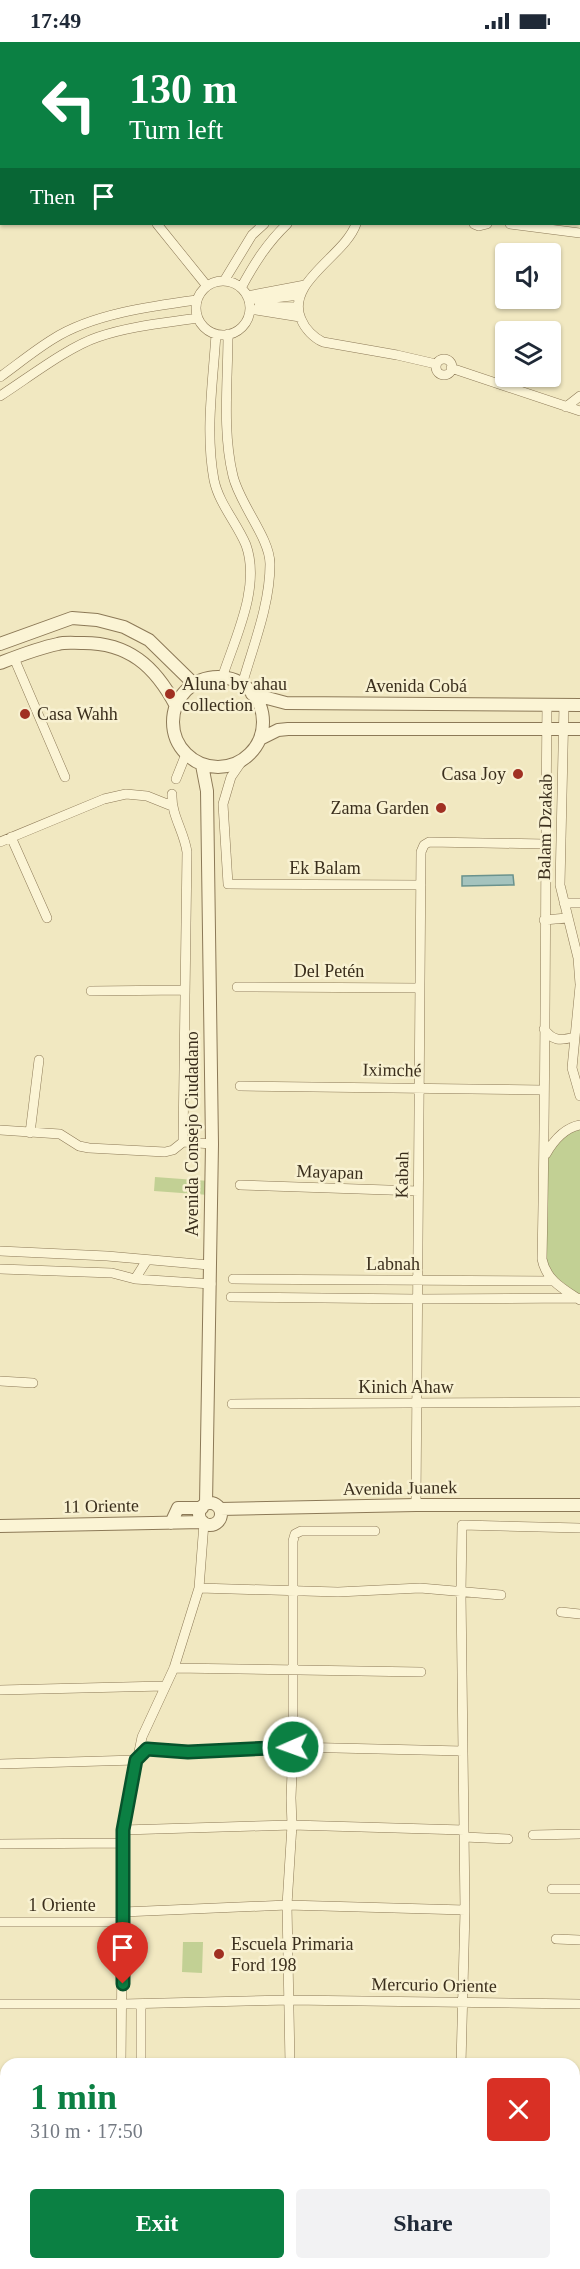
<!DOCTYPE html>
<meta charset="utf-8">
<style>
body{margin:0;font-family:Georgia,serif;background:#f2f2f3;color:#1f2937;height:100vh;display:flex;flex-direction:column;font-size:22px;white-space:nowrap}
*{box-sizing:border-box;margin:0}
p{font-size:20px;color:#747a83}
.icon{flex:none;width:33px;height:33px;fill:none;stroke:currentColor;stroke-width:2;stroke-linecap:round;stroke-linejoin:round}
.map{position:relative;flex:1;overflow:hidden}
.drawer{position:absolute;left:0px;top:2016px;width:580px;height:212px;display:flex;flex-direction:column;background:#fff;border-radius:18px 18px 0 0;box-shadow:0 2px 4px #0004}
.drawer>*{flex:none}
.banner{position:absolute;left:0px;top:0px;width:580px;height:183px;box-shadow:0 2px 4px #0004;background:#0b8043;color:#fff;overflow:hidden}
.fabs{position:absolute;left:495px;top:201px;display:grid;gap:12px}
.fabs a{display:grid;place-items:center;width:66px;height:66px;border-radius:6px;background:#fff;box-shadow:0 2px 4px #0004;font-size:30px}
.pin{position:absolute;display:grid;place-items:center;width:51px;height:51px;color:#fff;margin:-62px -26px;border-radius:50% 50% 50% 0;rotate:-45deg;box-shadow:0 0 6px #0007}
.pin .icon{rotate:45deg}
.me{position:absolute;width:66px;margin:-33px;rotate:268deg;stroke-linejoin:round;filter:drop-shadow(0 0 4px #0008)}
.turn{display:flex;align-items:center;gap:21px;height:126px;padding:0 30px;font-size:27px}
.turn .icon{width:78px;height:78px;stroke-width:2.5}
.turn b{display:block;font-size:42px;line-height:51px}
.then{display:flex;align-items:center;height:57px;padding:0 30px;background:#0003;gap:12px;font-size:22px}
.round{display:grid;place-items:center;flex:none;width:63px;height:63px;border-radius:6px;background:#f2f2f3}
.overview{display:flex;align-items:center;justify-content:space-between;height:102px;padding:0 30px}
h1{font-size:36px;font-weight:700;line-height:45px;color:#0b8043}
.button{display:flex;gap:12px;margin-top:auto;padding:12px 30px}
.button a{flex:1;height:69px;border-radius:6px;background:#0b8043;color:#fff;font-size:24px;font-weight:700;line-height:69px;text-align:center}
.button a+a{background:#f2f2f3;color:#1f2937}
.status{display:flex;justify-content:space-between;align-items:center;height:42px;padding:0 30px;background:#fff;direction:ltr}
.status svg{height:16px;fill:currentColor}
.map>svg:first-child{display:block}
.green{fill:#c2d094}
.water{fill:#a4c3be;stroke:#6a928d;stroke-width:1.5}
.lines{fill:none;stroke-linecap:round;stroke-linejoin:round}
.minor-casing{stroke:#8c7957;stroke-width:10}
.tertiary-casing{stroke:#8c7957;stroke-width:14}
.minor{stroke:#fbf4d5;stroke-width:9}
.tertiary{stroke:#fbf4d5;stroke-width:12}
.route-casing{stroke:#07532c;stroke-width:15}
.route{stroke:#0b8043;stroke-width:10}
.poi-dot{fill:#a03022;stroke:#f8f1d1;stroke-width:2}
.labels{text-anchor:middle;stroke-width:5;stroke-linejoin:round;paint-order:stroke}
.poi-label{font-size:18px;fill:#3b2f1d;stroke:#f8f1d1;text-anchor:start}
.street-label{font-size:18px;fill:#3b2f1d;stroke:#f8f1d1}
</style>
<div class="status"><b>17:49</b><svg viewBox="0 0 49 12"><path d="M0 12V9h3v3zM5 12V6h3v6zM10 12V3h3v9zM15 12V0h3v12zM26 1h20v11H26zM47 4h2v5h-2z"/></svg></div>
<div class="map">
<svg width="580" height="2227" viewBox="0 0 580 2227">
<rect width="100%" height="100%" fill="#f1e8c1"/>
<path class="green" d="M572,1087H580V1254L546,1227L547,1114Z
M155,1135L209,1139V1153L154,1149Z
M183,1900H203L202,1931L182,1930Z"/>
<path class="water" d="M513,833L514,843L462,844V834Z"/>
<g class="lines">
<defs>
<path id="minor" d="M109,0L110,2
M282,2L284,0
M449,2L451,0
M470,2L472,0
M535,2L536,0
M579,74L580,73
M579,95L580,94
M157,182L207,244
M356,182C345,214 285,240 301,277C305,287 314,296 323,300L397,313L436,322
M474,182L479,184L487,182
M510,182L580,191
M224,239L252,193L264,182
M196 266a27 27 0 1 1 54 0a27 27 0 1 1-54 0Z
M241,246C254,222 267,201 287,182
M247,254L305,243
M257,258L300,253
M259,264L298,265
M250,267L300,275
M216,292C213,340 205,390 214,438C219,462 237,481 246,503C261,545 235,596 222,636
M228,292C228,339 222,389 233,434C240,463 270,496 270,522C270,563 253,604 242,643
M436 325a8 8 0 1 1 16 0a8 8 0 1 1-16 0Z
M451,326L580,369
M0,335C18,322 35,308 53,297C92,272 152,264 197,258
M0,354C28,336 68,305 98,295C130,284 165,281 198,276
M566,365L580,354
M14,616L65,735
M547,663C545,848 546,1033 542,1217C546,1238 563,1247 580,1258
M564,663L560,843L578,916L580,942
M242,719L231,735L223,762L228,842L421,843
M176,737L186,712
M172,752C171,773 184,789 187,810L183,1100
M11,795L47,876
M0,800L104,757L126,752L147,754L172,764
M564,861H580
M544,878L567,876
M580,944L572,1026L580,1054
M237,945L420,946
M91,949L185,948
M544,987C553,999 560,999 574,995
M240,1044L543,1048
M0,1088L60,1092L79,1104L89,1106L165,1110L173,1108L183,1100L212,1102
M30,1091L39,1018
M546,1112C554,1098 564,1086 580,1083
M240,1143L418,1149
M0,1209L107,1214L209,1223
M0,1227L112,1231L135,1237L211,1242
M135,1237L147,1218
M233,1237L553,1239
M231,1255L417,1257L578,1256
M0,1339L33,1341
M232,1362L580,1360
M416,1463L421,810L424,803L429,800L545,802
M199,1546L338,1550L420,1546L501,1553
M561,1570L580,1572
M174,1626L421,1630
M0,1648L164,1644
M0,1722L136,1718L147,1707L188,1710L293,1705L463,1709
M123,1788L292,1783L464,1788
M533,1793L580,1792
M464,1795L508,1797
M0,1802L122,1801
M552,1847H580
M123,1870L287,1863L465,1868
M0,1880H124
M556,1897L580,1898
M0,1962H123L290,1958L580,1962
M121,2022L123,1788L142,1695L174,1626L199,1546L204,1481
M141,2022V1962
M290,2022L287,1863L292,1783L291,1756L293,1705V1499L295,1492L301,1489H375
M461,2022L465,1868L461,1551L462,1483L580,1486
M0,2039H6
M574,2040H580
M0,2118H6
M574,2120H580
M0,2198H6
M574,2199H580
M122,2222V2227
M142,2222L143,2227
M461,2222V2227
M293,2227V2222"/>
<path id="tertiary" d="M0,602L72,576L97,578L124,585L149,598L194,642
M0,621C18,614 38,606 58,602C65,600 73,601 81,601C128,600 155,624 176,664
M173 680a45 45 0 1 1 90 0a45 45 0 1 1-90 0Z
M252,652L286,661L580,663
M260,697L278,688L288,687H580
M202,723L207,749L212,1102L206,1462
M199 1472a11 11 0 1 1 22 0a11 11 0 1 1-22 0Z
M220,1467L416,1463H580
M171,1481L178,1466H202
M0,1484L203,1480"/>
</defs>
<use href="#minor" class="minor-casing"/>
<use href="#tertiary" class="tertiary-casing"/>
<use href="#minor" class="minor"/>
<use href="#tertiary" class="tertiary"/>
</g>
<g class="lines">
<defs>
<path id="route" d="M123,1942V1788L136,1718L147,1707L188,1710L293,1705"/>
</defs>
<use href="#route" class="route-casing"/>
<use href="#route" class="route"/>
</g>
<g class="poi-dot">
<circle cx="170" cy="652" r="6"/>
<circle cx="25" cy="672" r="6"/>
<circle cx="518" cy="732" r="6"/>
<circle cx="441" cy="766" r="6"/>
<circle cx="219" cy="1912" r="6"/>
</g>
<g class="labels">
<g class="poi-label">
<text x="182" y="648">Aluna by ahau<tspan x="182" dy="21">collection</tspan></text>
<text x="37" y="678">Casa Wahh</text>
<text x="506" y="738" text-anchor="end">Casa Joy</text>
<text x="429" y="772" text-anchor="end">Zama Garden</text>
<text x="231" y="1908">Escuela Primaria<tspan x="231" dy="21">Ford 198</tspan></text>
</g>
<g class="street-label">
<text x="416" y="650">Avenida Cobá</text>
<text transform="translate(545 785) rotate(-89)" y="6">Balam Dzakab</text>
<text x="325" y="832">Ek Balam</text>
<text x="329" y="935">Del Petén</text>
<text transform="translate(392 1028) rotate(1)" y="6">Iximché</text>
<text transform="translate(192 1092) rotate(-90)" y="6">Avenida Consejo Ciudadano</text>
<text transform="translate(330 1130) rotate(2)" y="6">Mayapan</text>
<text transform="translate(402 1133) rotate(-89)" y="6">Kabah</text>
<text x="393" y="1228">Labnah</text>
<text x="406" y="1351">Kinich Ahaw</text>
<text transform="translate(400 1446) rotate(-1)" y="6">Avenida Juanek</text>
<text transform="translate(101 1464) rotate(-1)" y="6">11 Oriente</text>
<text x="62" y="1869">1 Oriente</text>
<text transform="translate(434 1943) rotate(1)" y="6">Mercurio Oriente</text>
</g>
</g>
</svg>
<div class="fabs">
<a><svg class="icon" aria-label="sound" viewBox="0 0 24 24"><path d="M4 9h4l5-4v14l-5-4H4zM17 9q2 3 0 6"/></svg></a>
<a><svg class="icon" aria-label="layers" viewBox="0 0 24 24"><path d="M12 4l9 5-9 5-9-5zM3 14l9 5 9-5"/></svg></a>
</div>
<div class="pin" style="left:123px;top:1942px;background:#d93025"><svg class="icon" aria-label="arrive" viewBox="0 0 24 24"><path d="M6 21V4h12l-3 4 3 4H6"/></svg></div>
<svg class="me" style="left:293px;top:1705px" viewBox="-20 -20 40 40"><circle r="17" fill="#0b8043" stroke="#fff" stroke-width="3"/><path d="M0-11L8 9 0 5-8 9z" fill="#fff"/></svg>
<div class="banner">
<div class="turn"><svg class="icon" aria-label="left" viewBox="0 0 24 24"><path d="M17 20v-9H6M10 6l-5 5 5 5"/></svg><div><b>130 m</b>Turn left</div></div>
<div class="then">Then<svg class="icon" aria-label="arrive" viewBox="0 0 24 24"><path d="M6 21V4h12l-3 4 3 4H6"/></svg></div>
</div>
<section class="drawer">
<div class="overview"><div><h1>1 min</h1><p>310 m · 17:50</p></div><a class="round" style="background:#d93025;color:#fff"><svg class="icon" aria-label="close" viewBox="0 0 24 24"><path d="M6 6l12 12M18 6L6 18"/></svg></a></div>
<div class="button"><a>Exit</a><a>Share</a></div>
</section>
</div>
